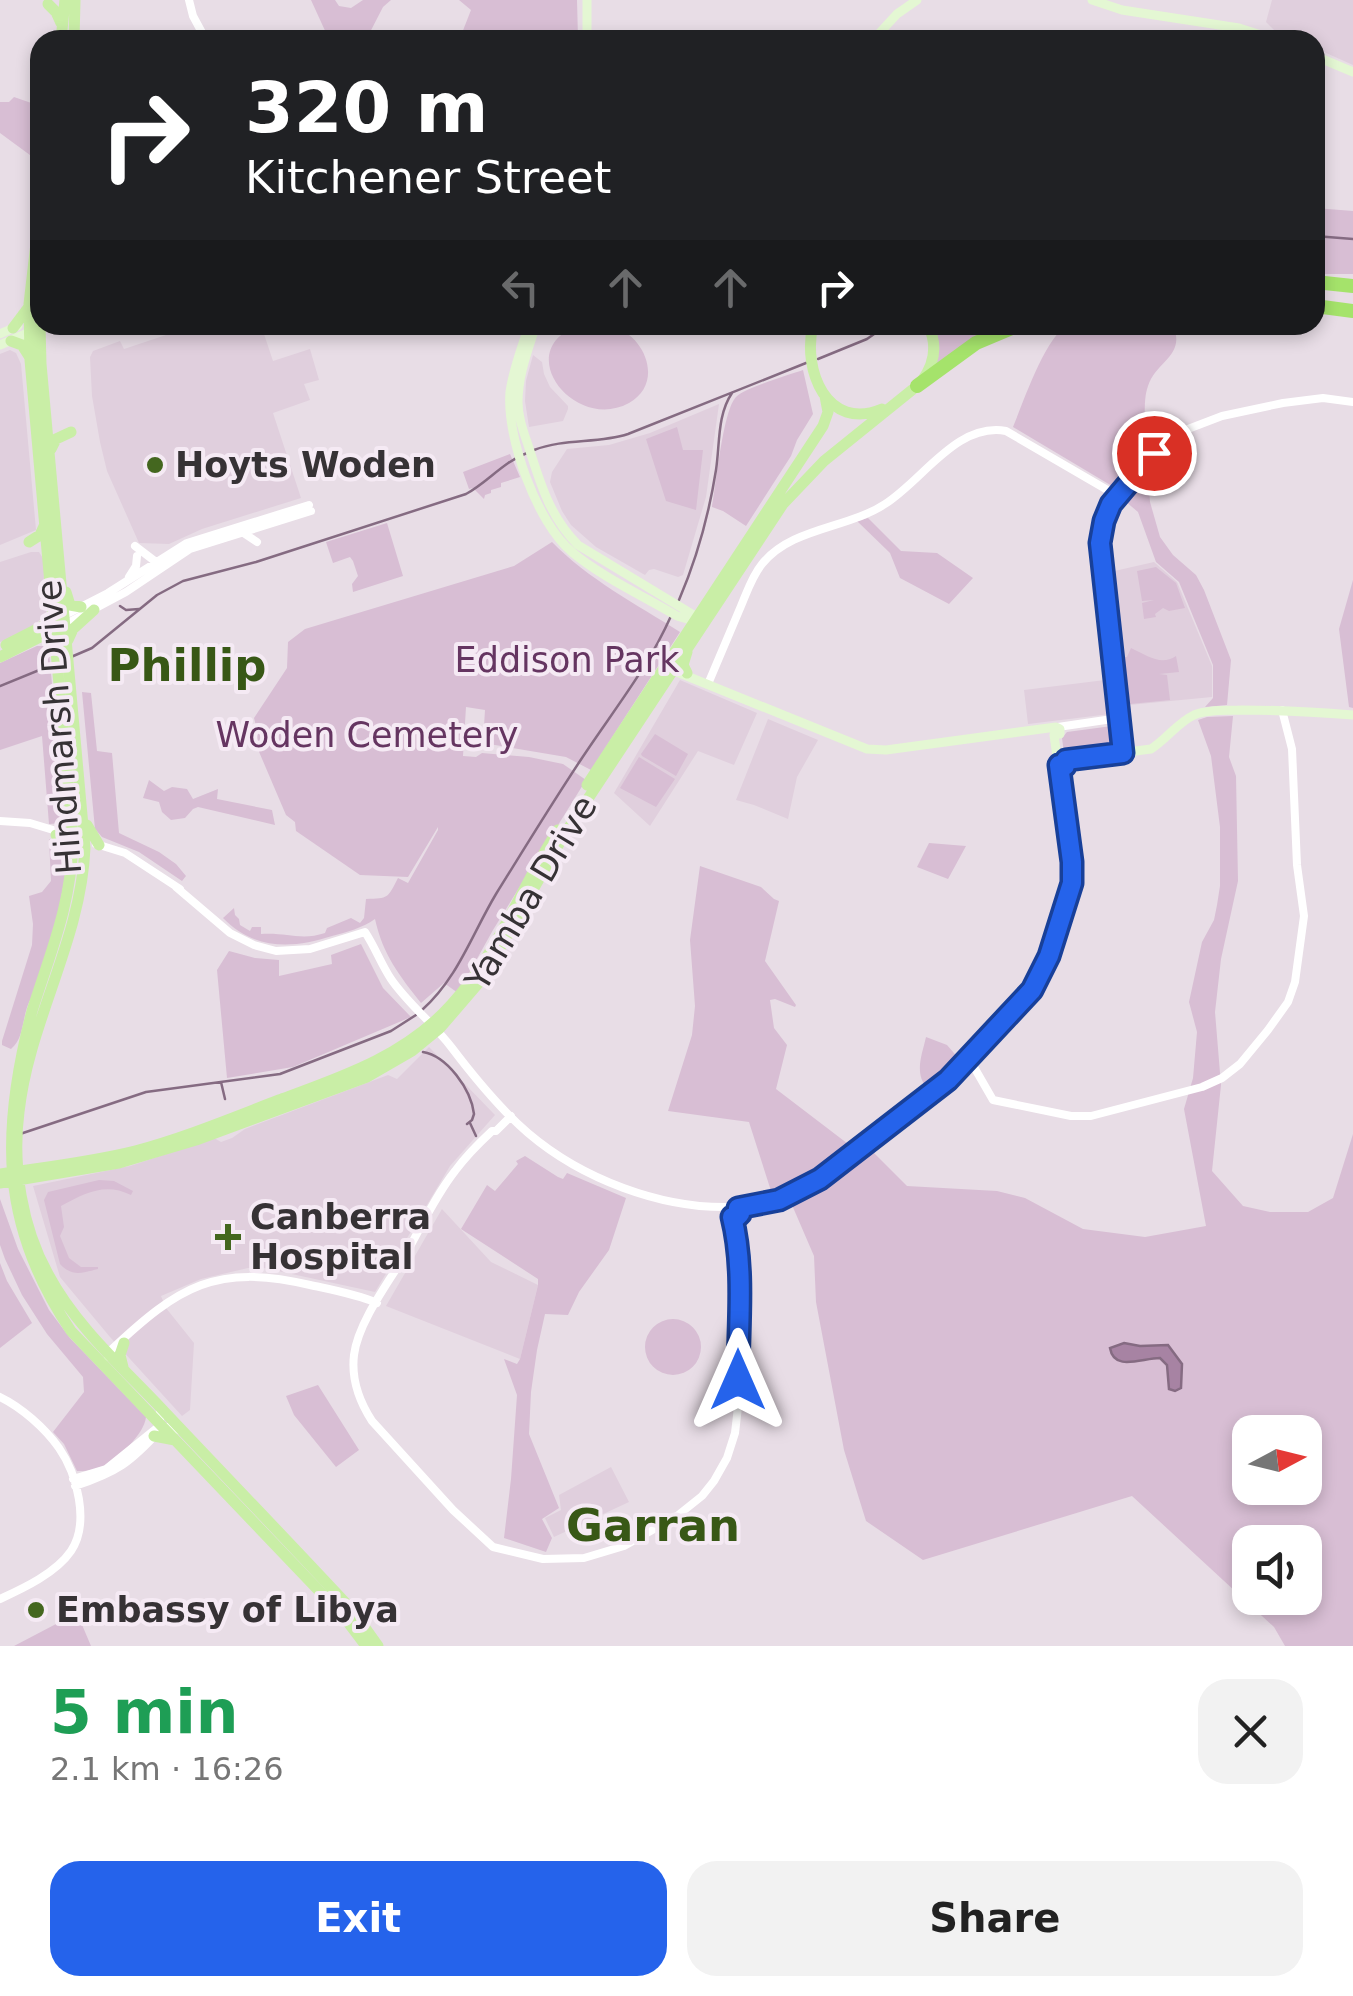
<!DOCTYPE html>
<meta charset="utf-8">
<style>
body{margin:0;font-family:"DejaVu Sans",sans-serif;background:#f2f2f2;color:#222;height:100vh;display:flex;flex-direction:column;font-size:38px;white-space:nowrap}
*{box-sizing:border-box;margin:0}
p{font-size:32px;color:#767676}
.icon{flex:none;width:55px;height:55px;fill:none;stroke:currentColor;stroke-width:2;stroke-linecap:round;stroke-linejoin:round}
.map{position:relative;height:1646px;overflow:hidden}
.details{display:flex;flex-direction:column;background:#fff;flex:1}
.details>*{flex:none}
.banner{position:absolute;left:30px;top:30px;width:1295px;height:305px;border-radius:30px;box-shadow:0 5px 15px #0003;background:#202124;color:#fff;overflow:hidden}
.needle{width:65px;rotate:83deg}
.buttons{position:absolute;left:1232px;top:1415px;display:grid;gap:20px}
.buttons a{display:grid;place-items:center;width:90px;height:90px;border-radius:20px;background:#fff;box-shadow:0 5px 15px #0003;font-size:50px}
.pin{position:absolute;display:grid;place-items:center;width:85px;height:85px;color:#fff;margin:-42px;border:5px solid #fff;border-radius:50%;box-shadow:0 2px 10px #0007}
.me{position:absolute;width:110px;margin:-55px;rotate:0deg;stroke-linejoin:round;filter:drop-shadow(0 0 8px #0008)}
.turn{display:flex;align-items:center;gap:35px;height:210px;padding:0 50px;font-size:45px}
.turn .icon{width:130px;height:130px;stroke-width:2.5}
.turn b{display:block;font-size:70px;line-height:85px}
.lanes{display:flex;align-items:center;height:95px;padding:0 50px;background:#0003;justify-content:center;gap:50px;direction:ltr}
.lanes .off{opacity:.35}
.round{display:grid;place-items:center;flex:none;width:105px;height:105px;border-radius:30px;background:#f2f2f2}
.overview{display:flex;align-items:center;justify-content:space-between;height:170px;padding:0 50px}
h1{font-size:60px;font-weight:700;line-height:75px;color:#1e9e55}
.primary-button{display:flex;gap:20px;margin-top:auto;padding:20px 50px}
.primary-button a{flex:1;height:115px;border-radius:30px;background:#2563eb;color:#fff;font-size:40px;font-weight:700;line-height:115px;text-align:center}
.primary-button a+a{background:#f2f2f2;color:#222}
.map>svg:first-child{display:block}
.built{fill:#e0cfdd}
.green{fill:#d8bed4;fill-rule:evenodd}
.water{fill:#a783a3;stroke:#856b82;stroke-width:2.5}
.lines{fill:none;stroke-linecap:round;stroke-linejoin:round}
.stream{stroke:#856b82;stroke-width:2.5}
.tertiary{stroke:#fff;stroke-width:8}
.secondary{stroke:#e4f7d3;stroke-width:9}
.primary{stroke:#c9eea6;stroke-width:11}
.motorway{stroke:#a5e36b;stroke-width:14}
.route-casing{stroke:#184099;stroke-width:25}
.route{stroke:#2563eb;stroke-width:18}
.poi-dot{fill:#44671f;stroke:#f5eaf4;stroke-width:4}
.labels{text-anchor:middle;stroke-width:8;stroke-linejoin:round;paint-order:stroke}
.poi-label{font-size:35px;font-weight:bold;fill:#363235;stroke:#f5eaf4;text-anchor:start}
.park-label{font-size:35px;fill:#653561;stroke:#f5eaf4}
.street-label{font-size:35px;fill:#363235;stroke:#f5eaf4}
.district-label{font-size:45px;font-weight:bold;fill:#385816;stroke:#f5eaf4}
</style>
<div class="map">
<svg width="1353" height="1646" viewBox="0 0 1353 1646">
<rect width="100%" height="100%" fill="#e8dde6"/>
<path class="built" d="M1272,0H1353V65L1315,48V40H1296L1274,30L1266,22Z
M174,325H261L273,361L310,349L319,380L304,384L310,400L273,413L301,498L202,529L169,544L139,543L107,471L100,442L92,396L90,357L93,351L120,341L124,349L175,332Z
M10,350L16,353L21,364L36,530L0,545V354Z
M533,355L542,362L544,374L550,387L568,406V409L563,421L529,427L525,401L526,381Z
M719,404L706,497L683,575L678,577L654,569L649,570L645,575L596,547L571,525L562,511L550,482L552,472L567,449L609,445L650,433Z
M31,552H39L44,560L48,609L44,616L28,631L0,642V562Z
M1154,562L1177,582L1212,666V697L1129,705L1110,572Z
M680,680L757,713L734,765L698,751L650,826L614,793Z
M1105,680L1110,714L1028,724L1024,690Z
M768,719L818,740L797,777L788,819L754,805L736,800Z
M429,1047L495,1115L450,1166L375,1292L264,1268H248L201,1279L161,1296L166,1308L194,1343L190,1410L182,1416L110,1337L60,1277L33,1186L130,1166L214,1138L221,1142L232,1138L245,1129L388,1075L397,1079Z
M442,1209L491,1262L538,1285L520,1359L386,1306Z
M611,1467L629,1502L554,1537L545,1518L561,1510L559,1495Z"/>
<path class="green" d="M311,0H335L339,6L351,8L363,0H391L383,7L366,40H327V35Z
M459,0H577L578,38L468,40L462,33L471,10Z
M14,97L40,106L34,158L0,133V102H9Z
M1315,208L1353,211V274H1315Z
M580,325C589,325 602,323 611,326C645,334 665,383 629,403C574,433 509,349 580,325Z
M929,325H1011L928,373Z
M1068,325H1173C1186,356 1157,360 1148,386C1142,403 1147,423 1143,441C1140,456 1122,473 1112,486L1013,427C1023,403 1046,335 1068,325Z
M803,370L813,414L797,440L791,456L746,526L723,511L712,507C716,486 723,410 736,397C744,388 789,375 803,370Z
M677,427L683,450H703L696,510L666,501L646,439Z
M510,454L520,477L501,483V487L491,490V493L485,495L484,499L473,488L469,489L463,472Z
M1148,475L1150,502L1160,537L1173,555L1196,575L1204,590L1231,660L1227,705L1205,707L1213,698V665L1179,582L1156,562L1138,512L1125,501Z
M868,518L901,551L937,553L973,578L949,604L900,578L890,553L857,521Z
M387,523L403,576L353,592L352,584L358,576L353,561L350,557L333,563L326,542Z
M552,542C588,579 636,604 680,632L591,770L566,757L483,743L485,710L466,707L463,756L476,757L482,753L529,757L563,764L586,780L493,930L458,993L444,983L421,1003C399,975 383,955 375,919C362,928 347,932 332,936C292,949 254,950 223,918L234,908L235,915L239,919L240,925L250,931L252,927H261V934C286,932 301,941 325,933L327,928L351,918L360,923L364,918L366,899C389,898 387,899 398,878L408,883L438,830V827L408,877L360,875L296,831L295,822L286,815L254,740L256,726L254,718L287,668L288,642L305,629L514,566Z
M1156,567L1176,583L1185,608L1169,611L1163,608L1155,614L1156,617L1144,619L1142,603L1154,600L1142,601L1137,571Z
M1353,580V708L1349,707L1339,629Z
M37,646H45L49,653L65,818L62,823L49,824L42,736L0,750V663Z
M1131,648C1148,656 1161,666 1176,656L1179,672L1159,674L1167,675L1170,700L1130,704L1124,657H1127Z
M82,692L91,693L97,751L112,753L119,833L159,852L176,864L186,876L182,881L139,852L102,837L95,829Z
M1233,716L1229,757L1236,776L1238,881L1221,959L1215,1012L1221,1085L1212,1171L1243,1206L1270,1212H1308L1333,1198L1353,1134V1646H1285L1274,1627L1132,1496L923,1560L866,1521L844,1450L816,1302L814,1256L792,1205L771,1191L749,1122L668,1111L692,1035L695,1006L690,940L700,866L761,887L774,899L779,901L765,961L796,1005L795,1007L775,999L770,1000L774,1028L787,1045L776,1089L852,1147L869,1148L907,1186L997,1191L1025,1198L1083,1229L1145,1237L1206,1226L1184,1109L1193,1078L1197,1032L1189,1002L1202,942L1214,920L1217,905L1220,886V827L1211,756L1198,720L1207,717ZM1250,1432H1305V1488H1250ZM1250,1542H1305V1598H1250Z
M1112,726L1118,731L1120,746L1114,752L1070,757L1064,753L1062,738L1067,732Z
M655,734L688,754L676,776L642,756L641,754Z
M639,757L675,779L656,807L620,788Z
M149,780L164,791L172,787L187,789L193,799L218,789L217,799L272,810L275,825L198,807L193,809L185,818L171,820L162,812L159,802L143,798Z
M49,839L59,842L66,853L67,864L58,916L32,997C21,1013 26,1037 11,1049L2,1045V1041L32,945L33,924L29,896L42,892L51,881Z
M929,843L966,846L948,879L917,867Z
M361,944L383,988L411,1017L293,1067L227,1078L217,970L229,951L255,958L279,960V976L332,964L331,955Z
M926,1037L947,1045L960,1060L927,1088C914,1073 922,1055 926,1037Z
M525,1156L558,1177L563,1179L567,1173L626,1198L609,1250L579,1292L568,1315L545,1314L537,1350L531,1392L529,1434L559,1508L542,1519L552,1538L546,1552L504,1538L511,1479L517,1395L504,1359L517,1364L520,1359L538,1285V1279L461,1229L487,1185L495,1191L518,1164L516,1161Z
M99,1180L114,1181L133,1191L131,1195C105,1182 85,1193 61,1206L64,1227L60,1236L69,1258L81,1267H98V1269C82,1273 72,1277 60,1264L44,1200L48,1192Z
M0,1199L18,1249L49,1310L70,1338L146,1417C144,1435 118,1458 102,1467C95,1471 85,1471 77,1471L64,1444L53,1432L84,1392L83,1377L47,1334L22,1295L5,1259L0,1245Z
M0,1263L7,1281L32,1323L0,1348Z
M645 1347a28 28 0 1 1 56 0a28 28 0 1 1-56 0Z
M318,1385L359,1450L336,1467L294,1415L286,1396Z
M77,1613L91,1646H14Z"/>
<path class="water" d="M1124,1343L1140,1346L1168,1345L1182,1364L1181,1388L1175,1391L1169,1389L1167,1365L1160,1358C1142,1358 1114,1372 1110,1348Z"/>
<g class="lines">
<path class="stream" d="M1315,236L1353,239
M818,359L867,339L887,325
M534,450C565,438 597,444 628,434L806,363
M679,600C697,558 709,514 716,470C720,444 717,415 732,393
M120,606L126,610L139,609
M71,657L92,648L157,595L183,581L256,562L466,494C488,482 503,462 527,453
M0,686L54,664
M422,1010C458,978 472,934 496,894C524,849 552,803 582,758C613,711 648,668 671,616
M423,1052C447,1056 471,1089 474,1114L472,1120L467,1124
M221,1082L225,1099
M470,1123L476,1136
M20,1134L146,1092L280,1074L391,1031L416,1015"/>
<path class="tertiary" d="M189,0L193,16L206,40
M242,532L257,542
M135,546L156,562
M129,577L136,566L137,556
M65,615L108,593L187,543L309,505
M66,624L126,592L190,549L311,511
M708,684C719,658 730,632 741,606C747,592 752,576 762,564C792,527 847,529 885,504C923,480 957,422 1006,431L1116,495
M1058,727L1119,718L1123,720
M1123,756L1100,543L1105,515L1116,495L1154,453L1188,429L1222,416L1283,403L1323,398L1353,402
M0,821L30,823L73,836
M96,844L125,853L180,889
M176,887L230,933L254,945L276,951L310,949L365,932C375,947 381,964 391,979C408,1004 433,1023 452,1048C474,1077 499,1108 528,1133C582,1179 661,1209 731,1207
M968,1060L974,1067L993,1100L1071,1116H1091L1202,1087L1222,1078L1240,1064L1268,1030L1288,1002L1295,982L1304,916L1297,865L1292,749L1282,710
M511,1116L496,1131H492C478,1144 466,1156 455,1171C436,1195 422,1225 407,1252C390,1280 358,1322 354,1355C351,1380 359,1401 372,1421L453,1510L493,1547L543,1559L584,1558L624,1546L677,1516L702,1496L714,1481L727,1458L735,1433L738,1407L739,1277L736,1234L729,1212L731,1207H738
M738,1207L779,1200L821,1179L948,1080L1032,989L1049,956L1072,883V862L1059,765
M108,1357L111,1350C179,1286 216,1263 310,1285C333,1290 356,1294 377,1303
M0,1397C21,1407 45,1428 59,1448C77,1474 90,1523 71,1551C56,1573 24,1588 0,1599
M73,1479L106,1469L158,1427H171L181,1431
M75,1486C117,1472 130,1463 160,1430V1408"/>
<path class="secondary" d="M1092,0L1122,10L1239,28L1277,40
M587,40V0
M873,40L897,14L917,0
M1315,56L1353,72
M529,325C522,347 513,369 510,392C506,437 537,523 572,552C600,576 645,597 677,616L694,621
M536,325C528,350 518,375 518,402C518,418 524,433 529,448C541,485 550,517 578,545L697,617
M0,334L18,326
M0,345L30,332
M672,670L867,749L886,750L1056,727L1060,729V734
M1054,735L1058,764L1061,766L1067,764L1064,758
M1066,760L1151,749C1167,739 1177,723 1194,715C1208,709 1227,711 1242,710C1279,710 1316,712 1353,715"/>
<path class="primary" d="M48,4L56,12L61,23
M61,40L65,0
M74,40L75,0
M40,209L29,304L30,360L73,841C71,905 51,951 32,1011C0,1132 0,1226 71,1331L344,1617L366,1646
M40,325L41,364L85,848C81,941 29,1021 19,1112C12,1166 22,1227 48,1274C75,1325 121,1366 160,1407C224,1475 289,1542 353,1611L378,1646
M813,325C802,370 827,432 882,409
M13,328L28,308
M11,341L22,345L29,356
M922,381C935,363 938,345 928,325
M51,449L56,439L71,432
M29,542L40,535L45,524
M66,592L70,605L81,607
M68,640L73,629L94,610
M6,645L57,619
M0,657L58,628
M687,673L683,665L687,652
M587,785L823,426L828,412L825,396
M87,825L99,845
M56,835L65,844L70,856
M0,1174C45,1167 91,1162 135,1151C184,1138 232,1118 279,1100C342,1077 405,1056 451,1005C497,955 521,887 558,830
M0,1183L119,1163L196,1140L367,1077L412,1051L440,1028L483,978L564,835L783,504L824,461L912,390
M123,1367L120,1355L124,1343
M154,1436L175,1440"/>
<path class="motorway" d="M1315,282L1353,286
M1315,306L1353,311
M917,386L976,343L1019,325"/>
</g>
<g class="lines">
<defs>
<path id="route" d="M738,1380C738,1327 745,1269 732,1217L736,1218L740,1214L738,1208L779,1200L820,1179L948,1080L1032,990L1049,956L1072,883V862L1059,765L1065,766L1066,760L1123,753L1100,543L1104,521L1111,504L1154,453"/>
</defs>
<use href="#route" class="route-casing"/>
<use href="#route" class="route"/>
</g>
<g class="poi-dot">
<circle cx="155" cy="465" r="10"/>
<path d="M223 1222h10v10h10v10h-10v10h-10v-10h-10v-10h10z"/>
<circle cx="36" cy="1610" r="10"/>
</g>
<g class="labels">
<g class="poi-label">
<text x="175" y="477">Hoyts Woden</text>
<text x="250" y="1229">Canberra<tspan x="250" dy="40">Hospital</tspan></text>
<text x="56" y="1622">Embassy of Libya</text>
</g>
<g class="park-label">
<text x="567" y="672">Eddison Park</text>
<text x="367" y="747">Woden Cemetery</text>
</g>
<g class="street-label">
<text transform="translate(59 727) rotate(-94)" y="12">Hindmarsh Drive</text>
<text transform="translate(531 893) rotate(-59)" y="12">Yamba Drive</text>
</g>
<g class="district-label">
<text x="187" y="681">Phillip</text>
<text x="653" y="1541">Garran</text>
</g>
</g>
</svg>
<div class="buttons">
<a><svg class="needle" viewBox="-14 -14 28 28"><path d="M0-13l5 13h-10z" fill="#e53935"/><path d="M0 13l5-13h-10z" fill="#767676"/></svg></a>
<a><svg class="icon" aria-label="sound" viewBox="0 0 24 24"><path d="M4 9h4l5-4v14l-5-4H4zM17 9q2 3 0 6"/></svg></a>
</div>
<div class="pin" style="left:1154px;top:453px;background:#d93025"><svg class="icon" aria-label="arrive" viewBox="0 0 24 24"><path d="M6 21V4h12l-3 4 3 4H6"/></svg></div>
<svg class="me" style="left:738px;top:1380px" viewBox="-20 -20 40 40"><path d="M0-17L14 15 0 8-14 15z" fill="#2563eb" stroke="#fff" stroke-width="4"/></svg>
<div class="banner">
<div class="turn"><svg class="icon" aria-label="right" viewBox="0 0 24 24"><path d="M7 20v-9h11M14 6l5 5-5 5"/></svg><div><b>320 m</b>Kitchener Street</div></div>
<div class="lanes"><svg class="icon off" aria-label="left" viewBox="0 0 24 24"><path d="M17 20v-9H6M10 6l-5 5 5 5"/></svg><svg class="icon off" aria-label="ahead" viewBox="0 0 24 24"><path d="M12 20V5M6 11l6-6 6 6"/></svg><svg class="icon off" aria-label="ahead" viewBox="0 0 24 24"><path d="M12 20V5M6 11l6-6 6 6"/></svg><svg class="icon" aria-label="right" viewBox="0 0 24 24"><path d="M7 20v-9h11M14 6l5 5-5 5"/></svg></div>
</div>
</div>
<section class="details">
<div class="overview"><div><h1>5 min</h1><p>2.1 km · 16:26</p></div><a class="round"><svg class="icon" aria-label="close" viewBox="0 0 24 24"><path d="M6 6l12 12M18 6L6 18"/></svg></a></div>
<div class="primary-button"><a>Exit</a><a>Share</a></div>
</section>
